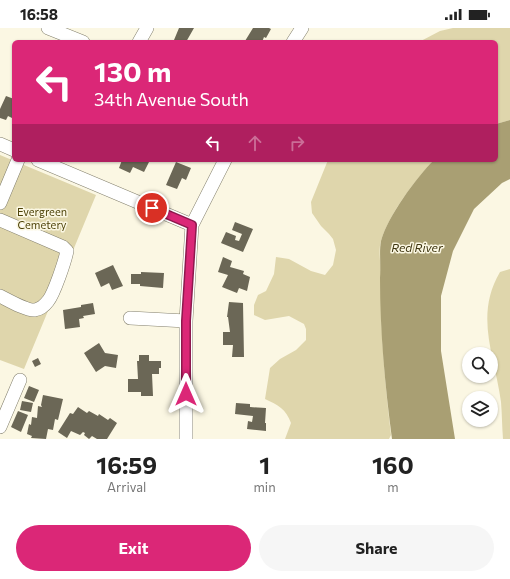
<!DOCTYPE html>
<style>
body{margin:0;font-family:Commissioner,sans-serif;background:#f6f6f6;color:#222;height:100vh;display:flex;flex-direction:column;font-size:15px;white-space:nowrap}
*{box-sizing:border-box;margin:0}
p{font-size:13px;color:#767676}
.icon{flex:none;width:22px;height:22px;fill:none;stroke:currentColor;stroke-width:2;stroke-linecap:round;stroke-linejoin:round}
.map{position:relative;height:411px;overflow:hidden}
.details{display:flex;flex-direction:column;background:#fff;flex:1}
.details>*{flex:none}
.banner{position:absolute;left:12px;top:12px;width:486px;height:122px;border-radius:6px;box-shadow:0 1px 3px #0004;background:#db2777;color:#fff;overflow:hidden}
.tools{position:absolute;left:462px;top:319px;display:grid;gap:8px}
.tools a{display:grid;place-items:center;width:36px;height:36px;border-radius:50%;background:#fff;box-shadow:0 1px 3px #0004;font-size:20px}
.pin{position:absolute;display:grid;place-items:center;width:34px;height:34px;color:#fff;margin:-17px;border:2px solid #fff;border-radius:50%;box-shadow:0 1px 4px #0007}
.me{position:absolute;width:44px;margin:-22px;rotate:0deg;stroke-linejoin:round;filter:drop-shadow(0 0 3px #0008)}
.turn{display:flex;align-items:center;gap:14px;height:84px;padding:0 16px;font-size:18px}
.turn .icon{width:52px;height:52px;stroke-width:2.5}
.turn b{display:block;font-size:28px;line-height:34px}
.lanes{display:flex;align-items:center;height:38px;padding:0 16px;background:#0003;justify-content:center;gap:20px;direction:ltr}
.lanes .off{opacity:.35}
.eta{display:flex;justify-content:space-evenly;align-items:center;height:68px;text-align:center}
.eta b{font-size:24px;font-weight:700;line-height:28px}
.cta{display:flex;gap:8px;margin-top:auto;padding:8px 16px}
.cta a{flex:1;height:46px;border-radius:24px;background:#db2777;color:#fff;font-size:16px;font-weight:700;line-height:46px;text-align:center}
.cta a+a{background:#f6f6f6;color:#222}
.status{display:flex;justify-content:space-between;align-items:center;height:28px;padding:0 20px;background:#fff;direction:ltr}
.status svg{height:11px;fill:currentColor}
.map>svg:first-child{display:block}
.green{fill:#dfd6ac}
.water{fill:#a99f73}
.building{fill:#6b6756}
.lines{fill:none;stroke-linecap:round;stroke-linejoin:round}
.minor-casing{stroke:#84806e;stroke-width:14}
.minor{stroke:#fff;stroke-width:13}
.route-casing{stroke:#8e194d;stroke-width:10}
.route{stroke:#db2777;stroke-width:7}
.labels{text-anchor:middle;stroke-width:3;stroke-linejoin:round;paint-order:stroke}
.park-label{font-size:11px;fill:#4d4208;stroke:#fbf7e3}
.water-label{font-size:12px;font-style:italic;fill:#3e3510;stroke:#fbf7e3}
</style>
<div class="status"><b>16:58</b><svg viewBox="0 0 49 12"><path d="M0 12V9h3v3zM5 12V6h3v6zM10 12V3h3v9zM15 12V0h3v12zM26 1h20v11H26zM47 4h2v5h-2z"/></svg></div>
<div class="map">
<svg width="510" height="411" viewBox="0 0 510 411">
<rect width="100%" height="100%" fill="#fbf7e3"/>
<path class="green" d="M453,0H510V92L496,96V14H419L440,3Z
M0,127L96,167L24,341L0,332Z
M328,132H434C415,152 389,186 381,213C378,222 381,239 381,249C380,302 385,354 391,407L389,411H285L291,395C286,381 278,377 265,371L270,340L280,331L296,322L306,312V301L304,296L289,288L265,292L254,287V277L258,267L266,263L274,246L276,229L289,231L311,243L325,247L333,237L336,222L333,211L329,206L321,198L312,185L311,174Z
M510,241V411H503C502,399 502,386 501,374C495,328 474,288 500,244Z"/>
<path class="water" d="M510,92V151L502,155L474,181L453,223L441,268V323L455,411H392C385,357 380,304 380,250C381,239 379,223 381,213C388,188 416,150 434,132H496V96Z"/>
<path class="building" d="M179,0H194L186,14H178L174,12Z
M253,0H269L271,1L266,10L264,9L262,14H246L245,13Z
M6,68L14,71V86L12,90L8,88L6,92L0,90V81Z
M122,132H145L149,134L144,144L133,139L130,145L119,140Z
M176,134L191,140L186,152L182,150L177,161L166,157Z
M235,194L253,201L243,224L221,215L226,204L236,208L235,212L239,213L242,206L232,202Z
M223,229L232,233L230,239L244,243L243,246L250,249L247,263L239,260L237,265L222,259L228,247L218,244Z
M113,237L123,258L112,262L109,255L101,259L95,245Z
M141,244L164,245L163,260L140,258V256H131V246H141Z
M229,274L243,275L244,329H232L233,317H223V304H230L228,289H227Z
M93,275L95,286L83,288L84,290L79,291L80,299L65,301L63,282L81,279V277Z
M99,315L105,325L118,327L116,340L105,338L96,344L84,325Z
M139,327H149V333H161V340H159V346H152L153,368H141V364H128V351H138L137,333H139Z
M38,330L41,336L35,339L32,333Z
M29,358L39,362L34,374L24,370Z
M43,367L63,371L58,392L55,391L53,402L48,401L46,411L31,410L32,408L27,406L29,396L31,397L32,389L37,390L38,378L42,379L41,377Z
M22,373L33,375L31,384L20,382Z
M236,375L250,376V379L266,380L265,395H266V403L247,401L248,393L252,394L253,388L235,386Z
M78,379L87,385L89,383L98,388L99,386L108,392L110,390L117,395L107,411H97L92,408L89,411L84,407L85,405L83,404L80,407L71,403L67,410L58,404L70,385L73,386Z
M18,383L28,387L21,404L11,399Z"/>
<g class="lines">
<defs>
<path id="minor" d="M48,0L83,14
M139,14L147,0
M293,14L302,0
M0,116L14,122
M38,132L192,197
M0,175L18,132
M0,192L63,219L67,223C65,233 54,266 48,273C45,277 40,281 35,282C27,283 8,272 0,268
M130,290L186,293
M0,399L20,352
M186,411V293L192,197L225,132"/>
</defs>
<use href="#minor" class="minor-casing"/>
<use href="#minor" class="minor"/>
</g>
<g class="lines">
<defs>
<path id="route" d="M152,180L192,197L186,293V366"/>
</defs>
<use href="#route" class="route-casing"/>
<use href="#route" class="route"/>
</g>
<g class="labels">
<g class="park-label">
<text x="42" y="188">Evergreen<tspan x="42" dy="13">Cemetery</tspan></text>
</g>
<g class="water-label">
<text x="417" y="224">Red River</text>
</g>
</g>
</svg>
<div class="tools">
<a><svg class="icon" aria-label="search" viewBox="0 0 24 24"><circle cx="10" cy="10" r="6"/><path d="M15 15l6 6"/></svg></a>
<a><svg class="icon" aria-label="layers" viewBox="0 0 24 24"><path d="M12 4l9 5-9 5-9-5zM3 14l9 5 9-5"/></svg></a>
</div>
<div class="pin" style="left:152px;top:180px;background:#d93025"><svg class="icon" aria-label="arrive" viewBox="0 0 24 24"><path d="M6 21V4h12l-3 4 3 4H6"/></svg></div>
<svg class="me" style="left:186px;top:366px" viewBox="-20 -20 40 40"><path d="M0-17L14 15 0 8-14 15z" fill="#db2777" stroke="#fff" stroke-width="4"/></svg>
<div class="banner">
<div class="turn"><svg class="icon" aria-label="left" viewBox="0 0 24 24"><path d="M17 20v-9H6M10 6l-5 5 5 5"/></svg><div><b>130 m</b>34th Avenue South</div></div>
<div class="lanes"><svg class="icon" aria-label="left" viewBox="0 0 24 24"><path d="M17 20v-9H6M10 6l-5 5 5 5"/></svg><svg class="icon off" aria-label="ahead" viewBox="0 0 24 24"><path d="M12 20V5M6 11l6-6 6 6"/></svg><svg class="icon off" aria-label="right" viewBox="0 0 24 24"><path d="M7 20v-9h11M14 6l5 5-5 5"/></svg></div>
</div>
</div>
<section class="details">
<div class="eta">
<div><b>16:59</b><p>Arrival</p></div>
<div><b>1</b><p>min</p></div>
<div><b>160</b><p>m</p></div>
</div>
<div class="cta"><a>Exit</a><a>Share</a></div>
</section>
